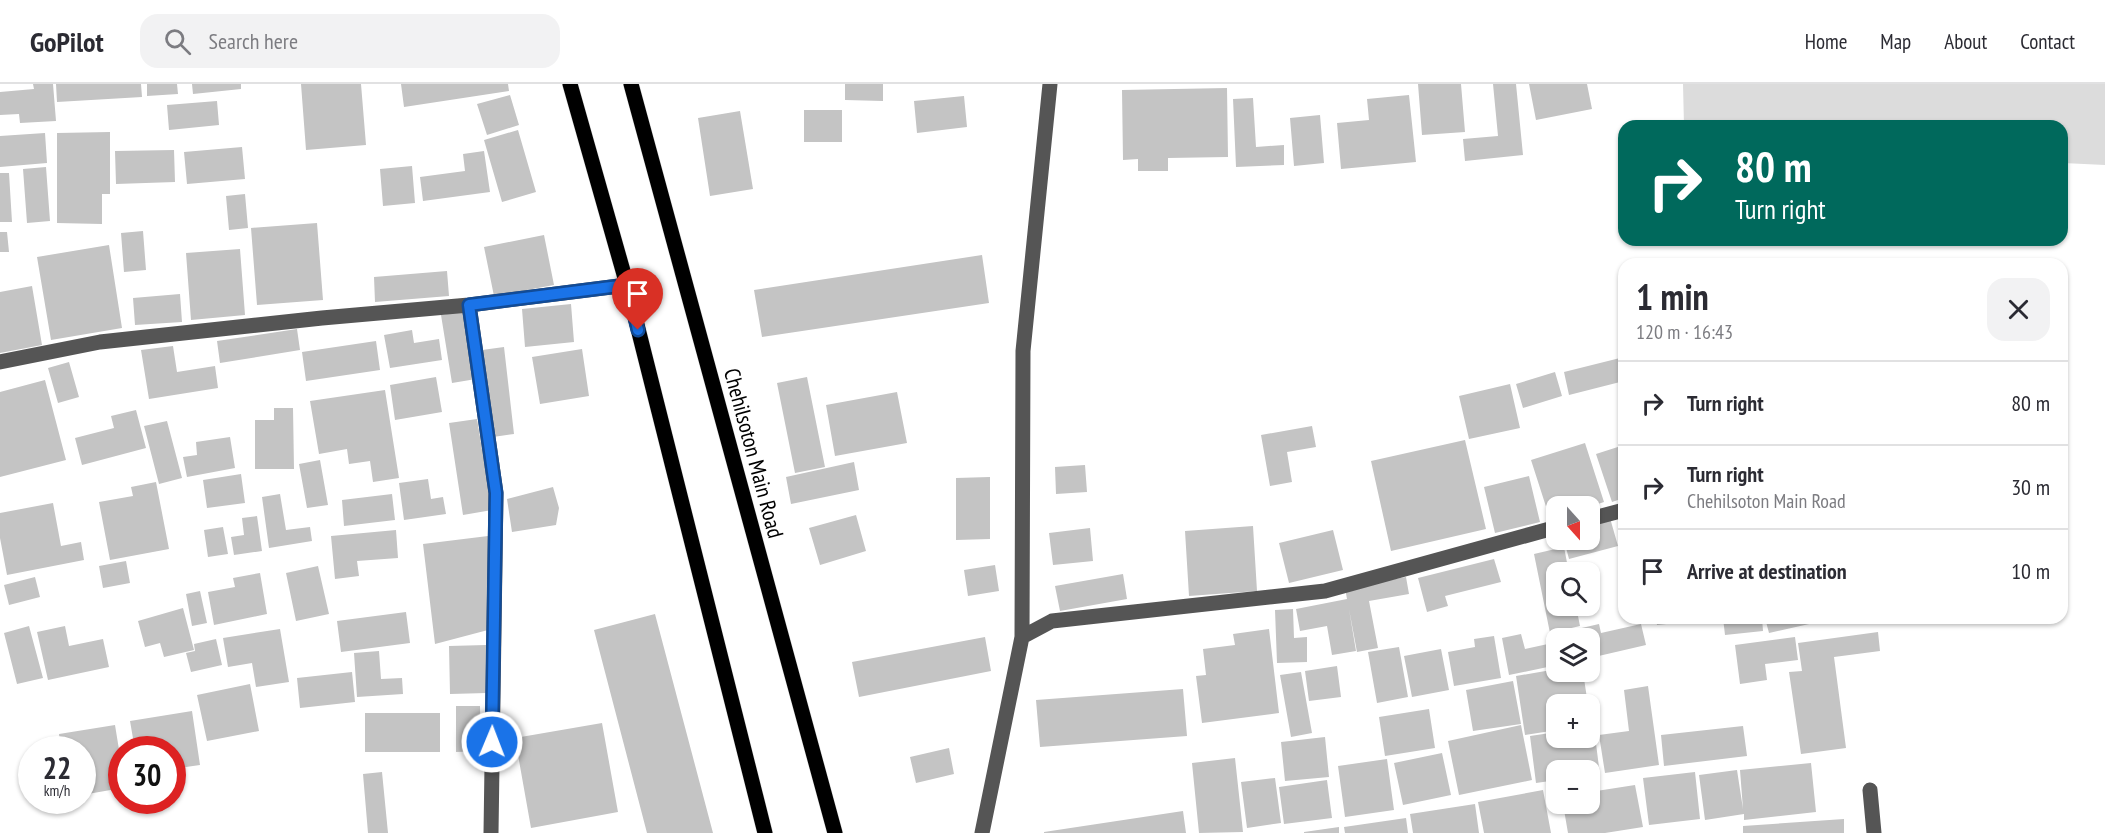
<!DOCTYPE html>
<meta charset="utf-8">
<style>
body{margin:0;font-family:"PT Sans Narrow",sans-serif;background:#f2f2f3;color:#2b2b33;height:100vh;display:flex;flex-direction:column;font-size:22px;white-space:nowrap}
*{box-sizing:border-box;margin:0}
p{font-size:20px;color:#7c7c81}
.icon{flex:none;width:33px;height:33px;fill:none;stroke:currentColor;stroke-width:2;stroke-linecap:round;stroke-linejoin:round}
.map{position:relative;flex:1;overflow:hidden}
.details{position:absolute;left:1618px;top:174px;width:450px;height:366px;display:flex;flex-direction:column;background:#fff;border-radius:18px;box-shadow:0 2px 4px #0004}
.details>*{flex:none}
.banner{position:absolute;left:1618px;top:36px;width:450px;height:126px;border-radius:18px;box-shadow:0 2px 4px #0004;background:#00695c;color:#fff;overflow:hidden}
.needle{width:39px;rotate:159deg}
.controls{position:absolute;left:1546px;top:412px;display:grid;gap:12px}
.controls a{display:grid;place-items:center;width:54px;height:54px;border-radius:12px;background:#fff;box-shadow:0 2px 4px #0004;font-size:30px}
.speed{position:absolute;left:18px;top:652px;display:flex;gap:12px;font-size:30px;font-weight:700;text-align:center}
.speed>*{display:grid;place-content:center;width:78px;height:78px;border-radius:50%;background:#fff;box-shadow:0 2px 4px #0004;line-height:1}
.speed small{font-size:15px;font-weight:400}
.speed .limit{border:9px solid #d22;background:#fff;color:#111}
.pin{position:absolute;display:grid;place-items:center;width:51px;height:51px;color:#fff;margin:-62px -26px;border-radius:50% 50% 50% 0;rotate:-45deg;box-shadow:0 0 6px #0007}
.pin .icon{rotate:45deg}
.me{position:absolute;width:66px;margin:-33px;rotate:1deg;stroke-linejoin:round;filter:drop-shadow(0 0 4px #0008)}
.turn{display:flex;align-items:center;gap:21px;height:126px;padding:0 18px;font-size:27px}
.turn .icon{width:78px;height:78px;stroke-width:2.5}
.turn b{display:block;font-size:42px;line-height:51px}
.round{display:grid;place-items:center;flex:none;width:63px;height:63px;border-radius:18px;background:#f2f2f3}
.overview{display:flex;align-items:center;justify-content:space-between;height:102px;padding:0 18px}
h1{font-size:36px;font-weight:600;line-height:45px}
ul{padding:0;list-style:none}
li{display:flex;align-items:center;gap:18px;height:84px;padding:0 18px;border-top:2px solid #e1e1e2}
li div{flex:1}
li b{display:block;font-size:22px}
li em{font-style:normal}
header{display:flex;align-items:center;gap:36px;box-sizing:border-box;height:84px;padding:0 30px;background:#fff;border-bottom:2px solid #e1e1e2}
header strong{font-size:28px}
nav{display:flex;gap:33px;margin-inline-start:auto;font-size:21px}
.search{width:420px;height:54px;background:#f2f2f3;display:flex;align-items:center;gap:15px;box-sizing:border-box;padding:0 21px;border-radius:18px;color:#7c7c81;font-size:22px}
.map>svg:first-child{display:block}
.green{fill:#dcdcdc}
.building{fill:#c4c4c4}
.lines{fill:none;stroke-linecap:round;stroke-linejoin:round}
.major-casing{stroke:#dbdbdb;stroke-width:16}
.minor{stroke:#555;stroke-width:15}
.major{stroke:#000;stroke-width:15}
.route-casing{stroke:#114b97;stroke-width:15}
.route{stroke:#1a73e8;stroke-width:10}
.labels{text-anchor:middle;stroke-width:6;stroke-linejoin:round;paint-order:stroke}
.street-label{font-size:22px;fill:#000;stroke:#fff}
</style>
<header>
<strong>GoPilot</strong>
<div class="search"><svg class="icon" aria-label="search" viewBox="0 0 24 24"><circle cx="10" cy="10" r="6"/><path d="M15 15l6 6"/></svg>Search here</div>
<nav><a>Home</a><a>Map</a><a>About</a><a>Contact</a></nav>
</header>
<div class="map">
<svg width="2105" height="749" viewBox="0 0 2105 749">
<rect width="100%" height="100%" fill="#fff"/>
<path class="green" d="M1683,0H2105V81L2063,79L2062,42H1684Z"/>
<path class="building" d="M33,0H53L56,37L20,39L19,30L0,31V8L34,5Z
M56,0H141L142,13L57,18Z
M147,0H177L178,10L147,12Z
M192,0H241V5L193,10Z
M301,0H361L366,61L306,66Z
M401,0H508L509,7L404,23Z
M845,0H883V17L845,16Z
M1418,0H1461L1465,48L1422,51Z
M1493,0H1516L1523,71L1465,77L1463,55L1498,52Z
M1529,0H1587L1592,25L1536,36Z
M1227,4L1228,73L1168,74V87H1138V75L1123,76L1122,6Z
M510,11L519,41L487,51L477,20Z
M1409,11L1416,78L1341,85L1337,39L1369,36L1367,15Z
M964,12L967,43L917,49L914,17Z
M1253,14L1256,63L1284,61V81L1236,83L1233,15Z
M217,17L219,41L169,46L167,21Z
M804,26H842V58H804Z
M740,27L753,105L710,112L698,34Z
M1320,31L1324,79L1294,82L1290,34Z
M518,46L536,108L502,118L484,56Z
M110,48V110H102V140L57,139V49Z
M45,49L47,79L0,83V52Z
M242,63L245,95L187,100L184,68Z
M174,66L175,98L116,100L115,67Z
M484,67L490,108L423,117L420,93L465,87L463,70Z
M412,82L415,119L383,122L380,85Z
M46,83L50,137L27,139L23,85Z
M0,89H9L12,138H0Z
M245,110L248,144L229,146L226,112Z
M317,139L323,216L257,221L251,144Z
M143,147L146,186L124,188L121,149Z
M0,148H7L9,168H0Z
M544,151L554,201L494,212L484,163Z
M109,161L122,244L51,256L37,173Z
M240,165L245,231L191,236L186,169Z
M982,171L989,219L762,253L754,206Z
M447,187L449,212L375,218L374,193Z
M32,202L42,261L0,269V208Z
M180,210L182,238L135,241L133,214Z
M571,220L574,258L525,263L522,225Z
M465,227L476,295L452,299L441,231Z
M297,245L300,266L220,279L217,257Z
M412,246L414,259L439,255L442,276L390,284L384,251Z
M376,257L380,286L306,297L302,268Z
M173,262L177,288L215,282L218,304L149,315L141,266Z
M504,263L514,350L493,353L482,266Z
M582,265L589,312L540,320L532,273Z
M1624,273V297L1569,311L1564,288Z
M69,278L79,313L58,319L48,284Z
M1555,288L1562,312L1523,324L1516,300Z
M436,293L442,328L395,336L390,301Z
M807,293L825,383L795,389L777,299Z
M45,296L66,376L0,393V308Z
M1510,300L1520,344L1469,355L1459,312Z
M385,306L399,394L373,398L370,377L349,380L347,365L319,370L310,317Z
M897,308L907,359L835,372L826,321Z
M274,324H293L294,385H255V336H274Z
M136,326L146,364L82,381L75,354L114,344L111,332Z
M477,335L492,426L463,431L449,339Z
M167,337L182,394L159,400L144,342Z
M1312,342L1316,363L1287,368L1292,398L1270,402L1261,351Z
M230,353L235,384L187,393L183,373L197,371L196,358Z
M1465,356L1486,445L1391,467L1371,377Z
M1585,359L1604,418L1589,423H1557V433L1550,435L1531,376Z
M1624,361V414L1612,418L1596,370Z
M320,376L328,421L307,424L299,380Z
M854,378L859,406L791,420L786,393Z
M1085,381L1087,408L1056,410L1055,383Z
M241,390L245,419L207,424L203,396Z
M1529,392L1540,438L1495,449L1484,403Z
M990,393V455L956,456V394Z
M428,395L431,415L443,413L446,430L404,436L399,399Z
M156,398L169,465L110,476L99,418L133,412L131,403Z
M553,403L559,424L556,441L512,448L507,415Z
M280,410L286,446L310,443L312,457L269,464L262,413Z
M392,410L395,436L344,442L342,416Z
M53,419L61,462L81,458L84,476L7,491L0,454V429Z
M856,431L866,467L820,481L809,444Z
M257,432L262,467L234,471L231,453L244,451L242,434Z
M1610,434L1618,462L1569,475L1564,456H1590V440Z
M1253,442L1257,507L1189,512L1185,447Z
M223,443L228,470L208,473L204,446Z
M1090,444L1093,477L1053,481L1049,449Z
M396,446L398,474L357,477L359,492L335,495L331,452Z
M1333,446L1343,486L1289,499L1279,459Z
M488,452V546L435,560L423,460Z
M1564,463L1569,489H1557V522H1576L1580,542L1550,549L1534,470Z
M1494,475L1501,498L1445,512L1448,522L1427,528L1418,494Z
M126,477L130,499L103,504L99,482Z
M995,481L999,507L968,512L964,486Z
M318,482L329,530L296,537L286,489Z
M260,489L267,530L214,541L208,508L235,503L233,494Z
M1123,490L1127,515L1060,527L1055,502Z
M35,493L40,513L9,521L4,501Z
M1406,493L1409,510L1369,517L1378,564L1357,568L1349,525L1356,567L1332,571L1327,542L1300,547L1296,525L1347,515L1345,504Z
M200,507L207,539L192,542L186,510Z
M183,524L194,566L164,573L160,559L145,563L138,537Z
M1293,525L1294,554L1307,553V578L1277,579L1275,526Z
M406,528L410,559L341,568L337,537Z
M655,530L713,749H647L594,546Z
M1656,534H1704V536L1657,541Z
M1723,534H1762L1763,547L1725,551Z
M1765,534H1827V536L1769,549Z
M1599,540L1601,549L1641,540L1646,561L1590,574V555H1575L1573,546Z
M29,542L43,594L17,600L4,549Z
M65,542L69,562L103,555L109,583L48,596L37,548Z
M280,545L289,598L256,603L252,579L228,583L223,554Z
M1269,545L1279,629L1202,639L1196,592L1206,591L1203,565L1235,561L1233,550Z
M1571,546L1573,555H1558L1557,549Z
M1878,548L1880,567L1834,573L1846,664L1801,670L1789,588L1802,587L1798,559Z
M1521,550L1525,565L1557,558V581L1509,591L1502,554Z
M1494,552L1501,594L1454,602L1448,568L1475,563L1474,555Z
M985,553L991,587L859,613L852,578Z
M1795,553L1798,576L1765,580L1767,596L1740,600L1735,561Z
M216,555L222,581L191,588L186,569L195,567L194,560Z
M486,561L487,609L450,610L449,562Z
M1399,563L1408,613L1377,619L1368,568Z
M1441,565L1449,606L1412,613L1404,572Z
M379,567L381,595L402,594L403,610L357,613L354,569Z
M1337,582L1341,613L1309,617L1305,587Z
M1557,585V588H1583L1588,621H1557V646L1525,651L1516,592Z
M352,588L355,618L300,624L297,594Z
M1301,588L1312,649L1291,653L1280,591Z
M1513,597L1521,640L1473,647L1466,606Z
M250,600L259,647L207,657L197,611Z
M1648,602L1659,681L1605,689L1599,651L1629,647L1624,606Z
M1183,605L1187,652L1040,663L1036,616Z
M456,622H480L481,667L456,668Z
M1429,625L1435,664L1385,672L1379,633Z
M192,627L200,681L172,685V666H135L130,637Z
M365,629H440V668H365Z
M602,639L618,728L531,744L515,654Z
M115,641L122,684V704L82,711V666H61L59,650Z
M1521,641L1532,696L1459,711L1448,657Z
M1743,642L1747,672L1664,682L1661,651Z
M1590,644H1594L1600,691L1590,692V687H1557V696L1536,699L1530,652L1557,648V654H1590Z
M1325,653L1329,693L1285,697L1281,658Z
M949,664L954,690L916,699L910,673Z
M1442,669L1451,711L1403,721L1394,679Z
M1235,674L1243,748L1199,749L1192,679Z
M1387,675L1394,726L1345,733L1338,682Z
M1811,679L1816,728L1744,736V730L1705,736L1699,691L1737,686L1743,725L1740,686Z
M382,688L388,749H368L363,690Z
M1695,688L1700,735L1649,741L1643,694Z
M1275,694L1281,739L1247,744L1241,698Z
M1327,696L1332,734L1284,740L1279,703Z
M1635,701L1643,743L1605,749H1568L1563,720H1590V708Z
M1543,706L1551,749H1484L1478,718Z
M1475,720L1479,749H1413L1410,730Z
M1183,727L1186,749H1044V748Z
M1406,734L1408,749H1345L1344,743Z
M1844,735V749H1743V742Z
M1339,743V749H1304V748Z"/>
<g class="lines">
<defs>
<path id="major" d="M570,0L627,201L765,749
M631,0L835,749"/>
</defs>
<use href="#major" class="major-casing"/>
<path class="minor" d="M469,221L496,409L491,749
M0,278L100,258L322,234L469,221L627,201
M1590,435L1624,426
M1022,553L1052,537L1325,507L1557,443
M1870,706L1874,749
M982,749L1022,553L1023,267L1050,0"/>
<use href="#major" class="major"/>
</g>
<g class="lines">
<defs>
<path id="route" d="M492,658L496,409L469,221L627,201L638,246"/>
</defs>
<use href="#route" class="route-casing"/>
<use href="#route" class="route"/>
</g>
<g class="labels">
<g class="street-label">
<text transform="translate(754 369) rotate(75)" y="8">Chehilsoton Main Road</text>
</g>
</g>
</svg>
<div class="controls">
<a><svg class="needle" viewBox="-14 -14 28 28"><path d="M0-13l5 13h-10z" fill="#e53935"/><path d="M0 13l5-13h-10z" fill="#7c7c81"/></svg></a>
<a><svg class="icon" aria-label="search" viewBox="0 0 24 24"><circle cx="10" cy="10" r="6"/><path d="M15 15l6 6"/></svg></a>
<a><svg class="icon" aria-label="layers" viewBox="0 0 24 24"><path d="M12 4l9 5-9 5-9-5zM3 14l9 5 9-5"/></svg></a>
<a>+</a>
<a>−</a>
</div>
<div class="speed"><div>22<small>km/h</small></div><div class="limit">30</div></div>
<div class="pin" style="left:638px;top:246px;background:#d93025"><svg class="icon" aria-label="arrive" viewBox="0 0 24 24"><path d="M6 21V4h12l-3 4 3 4H6"/></svg></div>
<svg class="me" style="left:492px;top:658px" viewBox="-20 -20 40 40"><circle r="17" fill="#1a73e8" stroke="#fff" stroke-width="3"/><path d="M0-11L8 9 0 5-8 9z" fill="#fff"/></svg>
<div class="banner">
<div class="turn"><svg class="icon" aria-label="right" viewBox="0 0 24 24"><path d="M7 20v-9h11M14 6l5 5-5 5"/></svg><div><b>80 m</b>Turn right</div></div>
</div>
<section class="details">
<div class="overview"><div><h1>1 min</h1><p>120 m · 16:43</p></div><a class="round"><svg class="icon" aria-label="close" viewBox="0 0 24 24"><path d="M6 6l12 12M18 6L6 18"/></svg></a></div>
<ul>
<li><svg class="icon" aria-label="right" viewBox="0 0 24 24"><path d="M7 20v-9h11M14 6l5 5-5 5"/></svg><div><b>Turn right</b></div><em>80 m</em></li>
<li><svg class="icon" aria-label="right" viewBox="0 0 24 24"><path d="M7 20v-9h11M14 6l5 5-5 5"/></svg><div><b>Turn right</b><p>Chehilsoton Main Road</p></div><em>30 m</em></li>
<li><svg class="icon" aria-label="arrive" viewBox="0 0 24 24"><path d="M6 21V4h12l-3 4 3 4H6"/></svg><div><b>Arrive at destination</b></div><em>10 m</em></li>
</ul>
</section>
</div>
